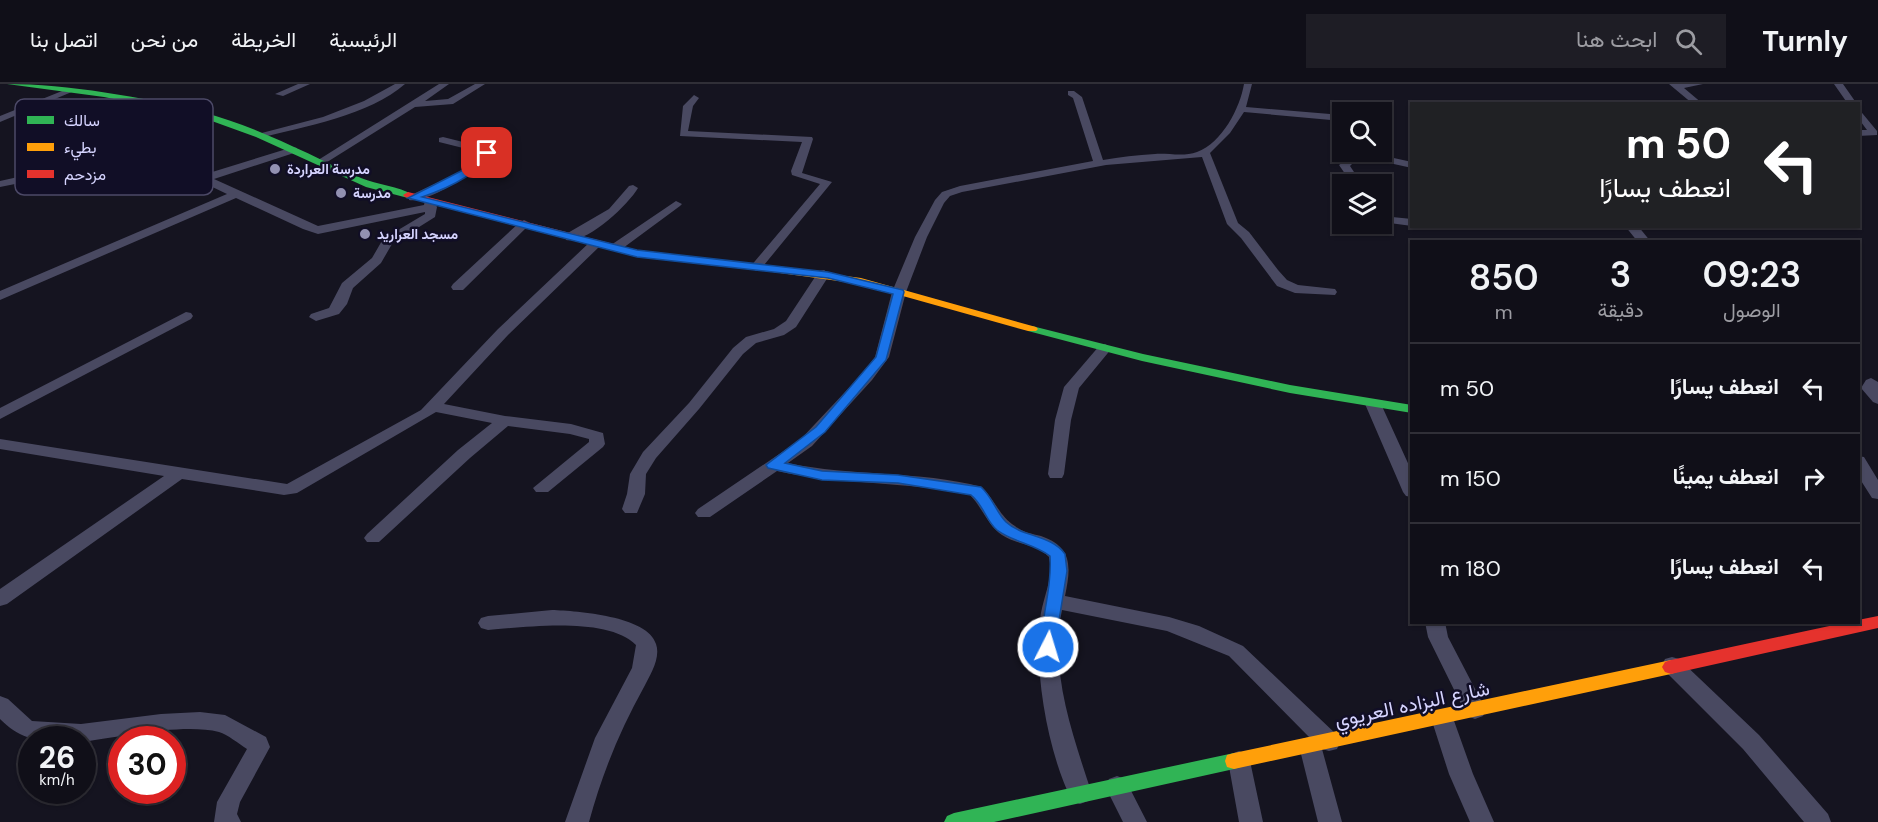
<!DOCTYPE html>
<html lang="ar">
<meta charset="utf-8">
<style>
body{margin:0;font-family:"DM Sans",Vazirmatn,sans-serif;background:#1e1d25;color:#f1f3f6;direction:rtl;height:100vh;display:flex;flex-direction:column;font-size:22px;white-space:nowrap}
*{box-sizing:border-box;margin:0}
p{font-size:20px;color:#9c9ca2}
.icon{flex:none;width:33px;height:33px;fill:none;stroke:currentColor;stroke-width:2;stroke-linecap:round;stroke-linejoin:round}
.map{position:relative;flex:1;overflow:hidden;direction:ltr}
.details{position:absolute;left:1410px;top:156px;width:450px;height:384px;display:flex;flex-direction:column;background:#100f18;border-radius:0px;box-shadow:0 2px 4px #0004,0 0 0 2px #302f37;direction:rtl}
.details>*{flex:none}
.guide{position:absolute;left:1410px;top:18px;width:450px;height:126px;border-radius:0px;box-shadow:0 2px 4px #0004,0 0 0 2px #302f37;direction:rtl;background:#202124;color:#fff;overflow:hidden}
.tools{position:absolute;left:1332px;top:18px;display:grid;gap:12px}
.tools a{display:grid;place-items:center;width:60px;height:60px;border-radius:0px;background:#100f18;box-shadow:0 2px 4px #0004,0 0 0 2px #302f37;font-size:30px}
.speed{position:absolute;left:18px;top:642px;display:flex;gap:12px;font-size:30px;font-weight:700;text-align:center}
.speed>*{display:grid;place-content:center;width:78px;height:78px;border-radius:50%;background:#100f18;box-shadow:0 2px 4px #0004,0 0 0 2px #302f37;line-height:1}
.speed small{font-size:15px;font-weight:400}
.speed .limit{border:9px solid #d22;background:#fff;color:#111}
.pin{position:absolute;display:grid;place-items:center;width:51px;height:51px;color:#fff;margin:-26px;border-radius:12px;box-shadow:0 3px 9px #0006}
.me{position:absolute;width:66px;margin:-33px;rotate:5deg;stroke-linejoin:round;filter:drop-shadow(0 0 4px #0008)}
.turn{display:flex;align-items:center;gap:21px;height:126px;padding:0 30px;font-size:27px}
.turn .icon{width:78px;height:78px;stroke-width:2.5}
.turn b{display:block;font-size:42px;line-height:51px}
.eta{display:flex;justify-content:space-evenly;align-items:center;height:102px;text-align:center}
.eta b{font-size:36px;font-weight:600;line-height:42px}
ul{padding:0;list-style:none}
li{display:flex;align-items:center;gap:18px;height:90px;padding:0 30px;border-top:2px solid #302f37}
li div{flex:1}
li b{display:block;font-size:22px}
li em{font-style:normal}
header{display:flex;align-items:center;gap:36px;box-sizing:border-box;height:84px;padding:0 30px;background:#100f18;border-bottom:2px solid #302f37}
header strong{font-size:28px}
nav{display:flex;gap:33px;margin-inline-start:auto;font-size:21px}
.search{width:420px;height:54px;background:#1e1d25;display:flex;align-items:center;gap:15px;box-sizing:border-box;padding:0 21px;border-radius:0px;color:#9c9ca2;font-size:22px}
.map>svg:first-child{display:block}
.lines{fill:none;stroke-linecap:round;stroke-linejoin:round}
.street{fill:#494961;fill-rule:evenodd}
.fast{fill:#30b455;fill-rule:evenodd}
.slow{fill:#ff9f0a;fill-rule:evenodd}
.jam{fill:#e5322d;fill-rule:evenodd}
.route{fill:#1a73e8;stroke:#114b97;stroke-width:1.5}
.poi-dot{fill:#9291b1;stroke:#110e26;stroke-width:2}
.labels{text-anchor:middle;stroke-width:5;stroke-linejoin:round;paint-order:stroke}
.far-poi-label{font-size:14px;font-weight:bold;fill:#d6d4ff;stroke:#110e26;text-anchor:start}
.near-street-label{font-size:20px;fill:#d6d4ff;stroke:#110e26}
.key{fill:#110e26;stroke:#4c4967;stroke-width:1.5}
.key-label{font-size:16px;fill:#d6d4ff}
</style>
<header>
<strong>Turnly</strong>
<div class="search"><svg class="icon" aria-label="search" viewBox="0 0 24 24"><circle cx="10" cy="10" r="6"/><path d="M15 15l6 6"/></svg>ابحث هنا</div>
<nav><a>الرئيسية</a><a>الخريطة</a><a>من نحن</a><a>اتصل بنا</a></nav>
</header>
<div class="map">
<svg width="1878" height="738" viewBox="0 0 1878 738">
<rect width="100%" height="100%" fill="#151420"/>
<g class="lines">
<path class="street" d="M298,0H310L283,12L275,10Z
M395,0H405C370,31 304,43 259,54L254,51L323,33L364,17Z
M439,0H449L425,17L448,15L475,0H485L453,20L415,23L324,80L315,78Z
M1244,0H1252L1246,23L1342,31V37L1244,28L1230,49L1210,69L1238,139L1249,148L1278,186L1287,196L1298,201L1335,205L1337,208L1335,211L1295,209L1277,202L1241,154L1227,140L1202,73L1106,81L962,108L950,112L944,119L927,153L906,208L889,273L872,296L812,362L788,379C852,393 918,386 982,403C994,415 1000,433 1015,442C1022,448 1032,450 1041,452C1073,463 1071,483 1065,512L1169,533L1199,542L1243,562L1337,651L1340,658L1337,665L1329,667L1322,665L1342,738H1318L1299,662L1302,655L1309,653L1229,572L1167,547L1062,526C1049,587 1073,652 1092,710L1088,717L1080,720L1072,717C1048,669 1034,589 1040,536C1042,515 1054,495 1049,473C1036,460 1017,461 1002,451C988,442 982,423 970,411C906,397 840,401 777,387L710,433H698L695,429L698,425L800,356L862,290L875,273L892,208L915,153L935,116L942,108L960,102L1093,77L1073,14L1068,11V7H1074L1082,13L1103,76C1120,73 1137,71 1155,70C1168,69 1184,73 1197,68C1222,59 1240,24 1244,0Z
M1669,0H1703L1684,4L1703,20H1693Z
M1834,0H1843L1857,20H1848Z
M67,5L74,7L0,38V32Z
M694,11L699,14L693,22L688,47L812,53L813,55L802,89L832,98L760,186L756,187L750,183L820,100L792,91L791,87L802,58L680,52L683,22Z
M1858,24L1877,47V51L1858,52V46H1867L1858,34Z
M200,27L205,30L203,32L25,98L0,103V97L18,93Z
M443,53L487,64L492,72C480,86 427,120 409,116V112L458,89L482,71L479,68L439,58V54Z
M293,63L297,64V68L214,95L318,142L424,121L425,116H433L437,123L435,133L392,160L381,179L353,204L347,220L339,230L316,237L309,233L311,230L329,224L342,199L372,174L383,155L425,130V128L318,150L303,145L236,114L0,216V207L227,110L202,98V94L209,89Z
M1380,71L1412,78V84L1380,77L1352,80L1350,82L1362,100H1352L1339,81L1349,74Z
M633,101L638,104C628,121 587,160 566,156V150L609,125L629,102Z
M676,117L682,120L680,122L619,167H611V161Z
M1382,132L1412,135V142L1382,138Z
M524,136L528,138V142L463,206H453L451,203L453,200L520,138Z
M1625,142H1638L1651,158H1638Z
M595,156L599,157V163L508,251L444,320L505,332L571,340L603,349L605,360L603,363L548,408H536L533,404L589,358V355L570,350L508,342L470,374L379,458H367L364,454L367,450L458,366L492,339L436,328L297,409L284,411L182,395L7,520L0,522V505L164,392L0,365V355L287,400L421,326L498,245L591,157Z
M824,186L830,190L796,243L784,251L756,259L743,270L699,325L656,374L646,390L645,410L637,429H625L622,425L627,410L630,390L643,368L689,319L733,264L746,253L774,245L786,237L819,187Z
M186,228L191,229L193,232L191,235L0,335V324Z
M1105,260L1112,264L1079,304L1071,336L1064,390L1062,394H1050L1048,390L1055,336L1064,303L1100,261Z
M1871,294L1878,298V320L1873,318L1861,304L1866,296Z
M1373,315L1381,320L1412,388V413L1406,412L1403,408L1365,320Z
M1858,372L1864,373L1878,396V415L1872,414L1858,392Z
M552,526C577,527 648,532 656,560C661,574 650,591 644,603C620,646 602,690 589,738H565L595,654L632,584L636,561C608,532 525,543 488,546L481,544L478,539L481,534L488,532Z
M1425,538H1445L1448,553L1486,626L1483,632L1475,635L1467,632L1428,553Z
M1672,573L1679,575L1759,651L1828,730L1831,738H1804L1743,665L1665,587L1662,581L1665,575Z
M0,612L8,615L32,637L81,640L161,630L200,628L225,631L266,653L270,663L240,718L237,730L241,738H214L217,718L247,665C238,659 228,651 219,648C183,639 120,653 82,658V656C47,656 27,662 0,635Z
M1442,625L1450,628L1453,634L1473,690L1494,738H1470L1449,690L1431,634L1434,628Z
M1239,667L1247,670L1250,677L1263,738H1239L1228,677L1231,670Z
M1117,692L1125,695L1147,738H1123L1105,702L1109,695Z"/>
<path class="fast" d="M7,0C67,0 143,13 201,28C257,42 309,71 361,94C377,101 399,102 413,111L408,114L366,103L256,53L198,32L104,13Z
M1032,242L1143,270L1290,301L1412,321V329L1290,309L1142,277L1028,247V243Z
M1234,669L1241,671L1243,677L1241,683L1234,685L994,738H944L947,732L954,729Z"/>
<path class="slow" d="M756,180L861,194L1036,243L1038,245L1036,247H1028L860,200L752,185V181Z
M1671,576L1677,578L1680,583L1677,588L1671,590L1234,685L1227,683L1225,677L1227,671L1234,669Z"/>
<path class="jam" d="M408,108L637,166L756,180L761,183L756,186L637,172L405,113L403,111Z
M1878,532V544L1671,590L1665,588L1662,583L1665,578L1671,576L1848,538H1858V536Z"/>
</g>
<path class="route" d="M484,68L491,69C477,91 446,105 422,113L637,166L828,188L903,206L904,208L886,276L825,348L785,379L822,387L898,391L981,403C993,414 996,428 1006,438C1022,453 1052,451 1065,470L1067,487L1054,567L1048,569L1042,567L1040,563C1042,533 1052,502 1050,472C1034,460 1013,458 997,446C986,437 983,420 971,411L898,399L822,396L768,384L766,381L816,343L876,273L893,210L828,194L637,173L408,114L465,85L478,76Z"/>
<g class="poi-dot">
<circle cx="275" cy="85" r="6"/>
<circle cx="341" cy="109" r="6"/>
<circle cx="365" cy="150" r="6"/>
</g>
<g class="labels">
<g class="far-poi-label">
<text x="287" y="90">مدرسة العراردة</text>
<text x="353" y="114">مدرسة</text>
<text x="377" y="155">مسجد العراريد</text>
</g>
<g class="near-street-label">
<text transform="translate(1412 620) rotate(-12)" y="7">شارع البزاده العريوي</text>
</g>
</g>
<rect x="15" y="15" width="198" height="96" rx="9" class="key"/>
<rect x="27" y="32" width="27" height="8" fill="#30b455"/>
<rect x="27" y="59" width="27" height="8" fill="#ff9f0a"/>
<rect x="27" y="86" width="27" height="8" fill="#e5322d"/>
<g class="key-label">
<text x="64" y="42">سالك</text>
<text x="64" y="69">بطيء</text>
<text x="64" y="96">مزدحم</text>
</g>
</svg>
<div class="tools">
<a><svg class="icon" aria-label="search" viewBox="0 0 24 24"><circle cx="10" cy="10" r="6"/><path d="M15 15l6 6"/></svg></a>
<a><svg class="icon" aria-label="layers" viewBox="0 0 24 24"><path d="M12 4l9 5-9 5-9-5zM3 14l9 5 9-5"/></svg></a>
</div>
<div class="speed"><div>26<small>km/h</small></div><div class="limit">30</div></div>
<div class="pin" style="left:487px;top:69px;background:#d93025"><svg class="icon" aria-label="arrive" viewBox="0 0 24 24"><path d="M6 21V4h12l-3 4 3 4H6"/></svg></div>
<svg class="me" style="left:1048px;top:563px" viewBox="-20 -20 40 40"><circle r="17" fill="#1a73e8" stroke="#fff" stroke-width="3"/><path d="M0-11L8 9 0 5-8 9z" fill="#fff"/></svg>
<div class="guide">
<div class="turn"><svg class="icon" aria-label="left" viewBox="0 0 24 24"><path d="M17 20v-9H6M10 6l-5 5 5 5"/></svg><div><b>50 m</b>انعطف يسارًا</div></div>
</div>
<section class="details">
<div class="eta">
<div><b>09:23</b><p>الوصول</p></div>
<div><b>3</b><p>دقيقة</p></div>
<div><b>850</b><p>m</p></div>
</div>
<ul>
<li><svg class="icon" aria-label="left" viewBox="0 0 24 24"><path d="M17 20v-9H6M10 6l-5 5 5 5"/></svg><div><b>انعطف يسارًا</b></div><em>50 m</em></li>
<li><svg class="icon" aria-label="right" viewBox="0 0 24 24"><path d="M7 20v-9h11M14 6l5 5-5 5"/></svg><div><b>انعطف يمينًا</b></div><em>150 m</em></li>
<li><svg class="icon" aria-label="left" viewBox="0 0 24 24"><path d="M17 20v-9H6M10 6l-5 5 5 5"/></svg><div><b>انعطف يسارًا</b></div><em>180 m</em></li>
</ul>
</section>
</div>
